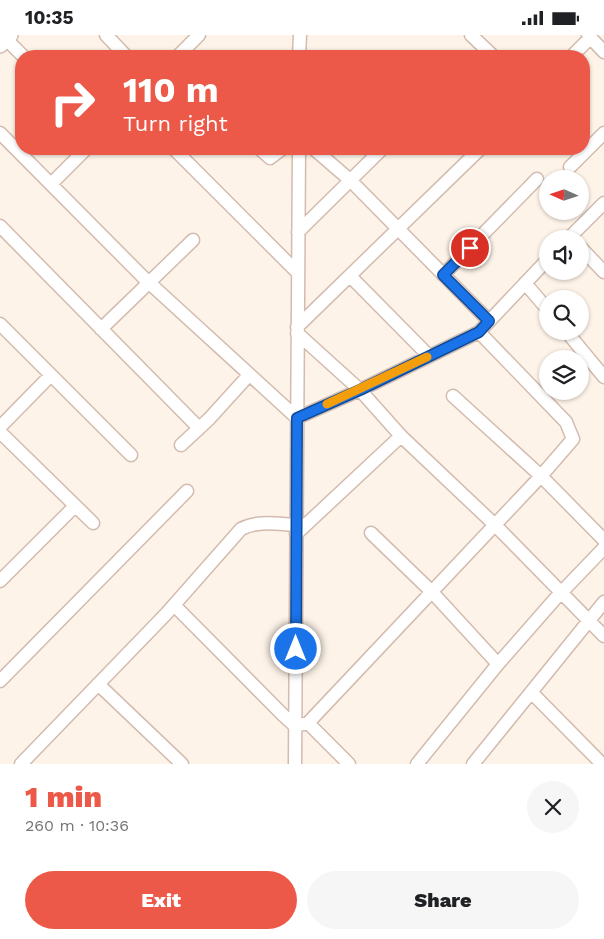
<!DOCTYPE html>
<meta charset="utf-8">
<style>
body{margin:0;font-family:"Work Sans",sans-serif;background:#f6f6f6;color:#202124;height:100vh;display:flex;flex-direction:column;font-size:19px;white-space:nowrap}
*{box-sizing:border-box;margin:0}
p{font-size:16px;color:#757577}
.icon{flex:none;width:28px;height:28px;fill:none;stroke:currentColor;stroke-width:2;stroke-linecap:round;stroke-linejoin:round}
.map{position:relative;height:729px;overflow:hidden}
.panel{display:flex;flex-direction:column;background:#fff;flex:1}
.panel>*{flex:none}
.top-card{position:absolute;left:15px;top:15px;width:575px;height:105px;border-radius:20px;box-shadow:0 1px 4px #0004;background:#ed5948;color:#fff;overflow:hidden}
.needle{width:32px;rotate:273deg}
.controls{position:absolute;left:539px;top:135px;display:grid;gap:10px}
.controls a{display:grid;place-items:center;width:50px;height:50px;border-radius:50%;background:#fff;box-shadow:0 1px 4px #0004;font-size:25px}
.pin{position:absolute;display:grid;place-items:center;width:42px;height:42px;color:#fff;margin:-21px;border:2px solid #fff;border-radius:50%;box-shadow:0 1px 5px #0007}
.me{position:absolute;width:55px;margin:-28px;rotate:0deg;stroke-linejoin:round;filter:drop-shadow(0 0 4px #0008)}
.turn{display:flex;align-items:center;gap:18px;height:105px;padding:0 25px;font-size:22px}
.turn .icon{width:65px;height:65px;stroke-width:2.5}
.turn b{display:block;font-size:35px;line-height:42px}
.round{display:grid;place-items:center;flex:none;width:52px;height:52px;border-radius:26px;background:#f6f6f6}
.summary{display:flex;align-items:center;justify-content:space-between;height:85px;padding:0 25px}
h1{font-size:30px;font-weight:800;line-height:38px;color:#ed5948}
.cta{display:flex;gap:10px;margin-top:auto;padding:10px 25px}
.cta a{flex:1;height:58px;border-radius:30px;background:#ed5948;color:#fff;font-size:20px;font-weight:800;line-height:58px;text-align:center}
.cta a+a{background:#f6f6f6;color:#202124}
.status{display:flex;justify-content:space-between;align-items:center;height:35px;padding:0 25px;background:#fff;direction:ltr}
.status svg{height:14px;fill:currentColor}
.map>svg:first-child{display:block}
.lines{fill:none;stroke-linecap:round;stroke-linejoin:round}
.minor-casing{stroke:#d3bbaf;stroke-width:15}
.tertiary-casing{stroke:#d3bbaf;stroke-width:18}
.minor{stroke:#fff;stroke-width:12}
.tertiary{stroke:#fff;stroke-width:15}
.route-casing{stroke:#114b97;stroke-width:12}
.route{stroke:#1a73e8;stroke-width:9}
.slow{stroke:#f59e0b;stroke-width:9}
</style>
<div class="status"><b>10:35</b><svg viewBox="0 0 49 12"><path d="M0 12V9h3v3zM5 12V6h3v6zM10 12V3h3v9zM15 12V0h3v12zM26 1h20v11H26zM47 4h2v5h-2z"/></svg></div>
<div class="map">
<svg width="604" height="729" viewBox="0 0 604 729">
<rect width="100%" height="100%" fill="#fdf3e8"/>
<g class="lines">
<defs>
<path id="minor" d="M106,0L126,21
M471,0L493,21
M588,0L604,17
M6,4L23,21
M178,21L199,0
M299,21L300,0
M572,21L590,3
M0,98L144,243L297,383L360,355L479,297L548,224
M174,114L298,238
M260,114L270,123L282,114
M314,114L350,145L489,286
M570,132L604,98
M51,149L86,114
M0,191L199,393
M298,197L382,114
M568,204L604,168
M580,212L604,237
M443,240L537,144
M350,241L429,321
M525,248L548,275
M0,289L131,420
M297,292L480,114
M101,294L193,205
M566,296L604,342
M297,298L360,355L401,401L495,490L604,601
M453,361L541,441L604,505
M0,392L51,340
M0,397L93,488
M181,410L209,384L249,340
M371,498L432,557L498,629
M296,499L401,401
M0,546L75,471
M174,570L283,680L295,691L308,688L541,441L573,404L566,387L479,297
M0,646L187,456
M98,649L182,729
M531,657L602,729
M308,688L349,729
M21,729L166,579L241,494C258,485 277,489 296,490
M295,729L299,114
M417,729L498,629L555,564L604,513
M473,729L604,567"/>
<path id="tertiary" d="M0,10L10,0"/>
</defs>
<use href="#minor" class="minor-casing"/>
<use href="#tertiary" class="tertiary-casing"/>
<use href="#minor" class="minor"/>
<use href="#tertiary" class="tertiary"/>
</g>
<g class="lines">
<defs>
<path id="route" d="M296,614L297,383L360,355L479,297L489,286L443,240L470,213"/>
</defs>
<use href="#route" class="route-casing"/>
<use href="#route" class="route"/>
<path class="slow" d="M327,369L427,322"/>
</g>
</svg>
<div class="controls">
<a><svg class="needle" viewBox="-14 -14 28 28"><path d="M0-13l5 13h-10z" fill="#e53935"/><path d="M0 13l5-13h-10z" fill="#757577"/></svg></a>
<a><svg class="icon" aria-label="sound" viewBox="0 0 24 24"><path d="M4 9h4l5-4v14l-5-4H4zM17 9q2 3 0 6"/></svg></a>
<a><svg class="icon" aria-label="search" viewBox="0 0 24 24"><circle cx="10" cy="10" r="6"/><path d="M15 15l6 6"/></svg></a>
<a><svg class="icon" aria-label="layers" viewBox="0 0 24 24"><path d="M12 4l9 5-9 5-9-5zM3 14l9 5 9-5"/></svg></a>
</div>
<div class="pin" style="left:470px;top:213px;background:#d93025"><svg class="icon" aria-label="arrive" viewBox="0 0 24 24"><path d="M6 21V4h12l-3 4 3 4H6"/></svg></div>
<svg class="me" style="left:296px;top:614px" viewBox="-20 -20 40 40"><circle r="17" fill="#1a73e8" stroke="#fff" stroke-width="3"/><path d="M0-11L8 9 0 5-8 9z" fill="#fff"/></svg>
<div class="top-card">
<div class="turn"><svg class="icon" aria-label="right" viewBox="0 0 24 24"><path d="M7 20v-9h11M14 6l5 5-5 5"/></svg><div><b>110 m</b>Turn right</div></div>
</div>
</div>
<section class="panel">
<div class="summary"><div><h1>1 min</h1><p>260 m · 10:36</p></div><a class="round"><svg class="icon" aria-label="close" viewBox="0 0 24 24"><path d="M6 6l12 12M18 6L6 18"/></svg></a></div>
<div class="cta"><a>Exit</a><a>Share</a></div>
</section>
